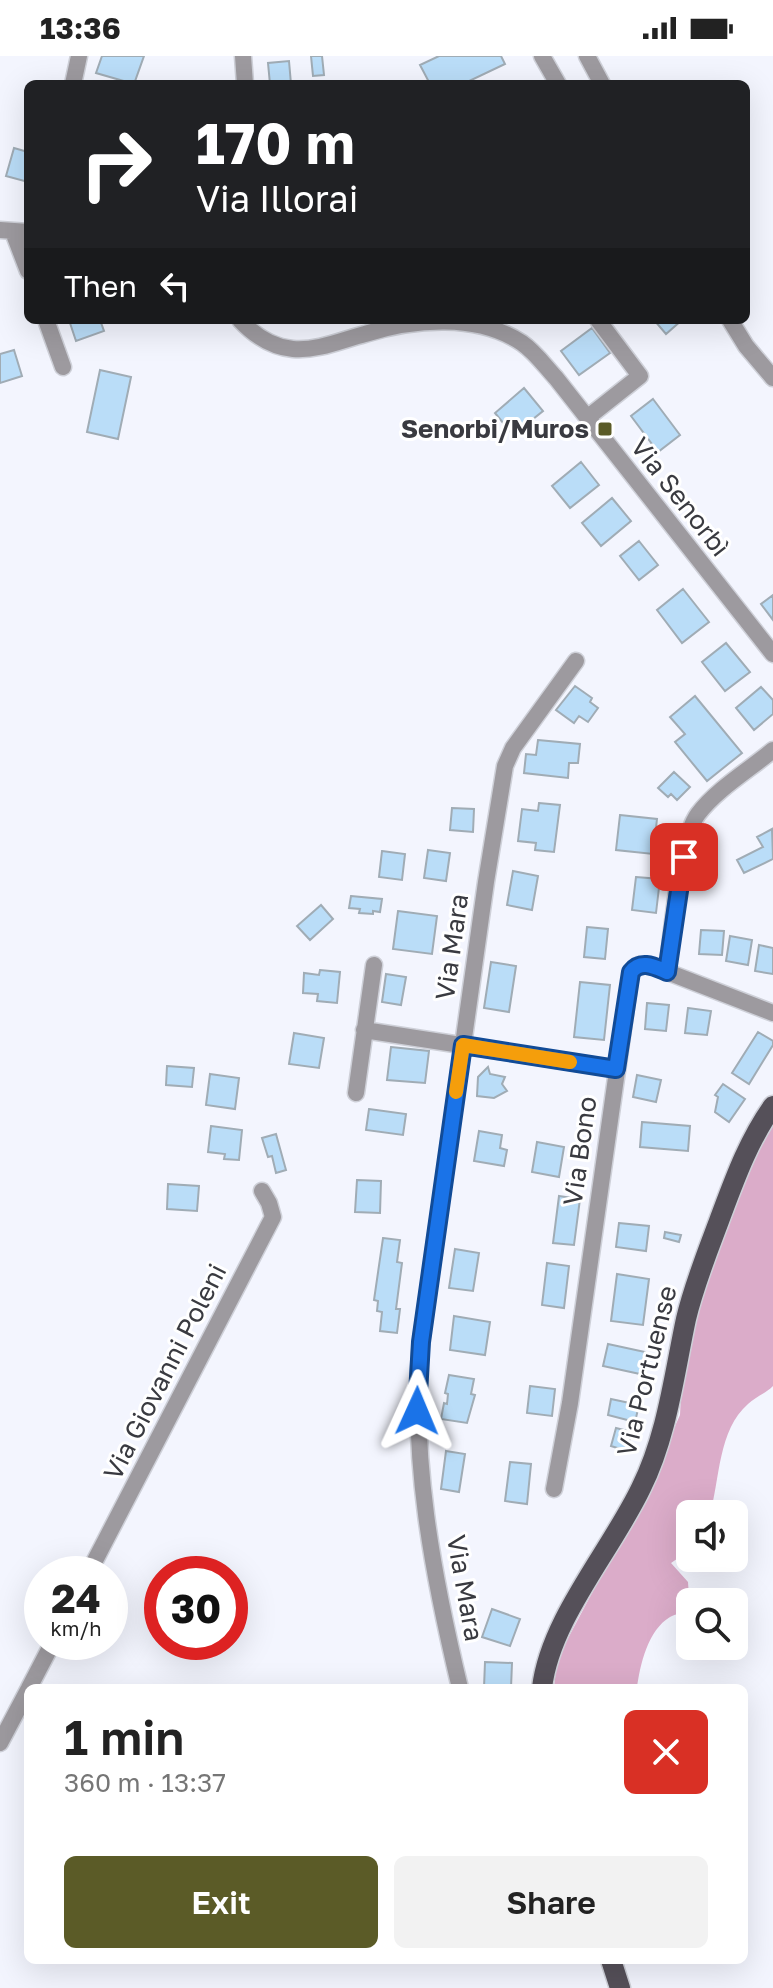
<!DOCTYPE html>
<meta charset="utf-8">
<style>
body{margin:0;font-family:"Golos Text",sans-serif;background:#f2f2f2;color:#222;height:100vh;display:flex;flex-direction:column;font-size:30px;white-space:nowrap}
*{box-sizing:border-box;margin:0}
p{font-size:26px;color:#767676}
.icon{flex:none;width:44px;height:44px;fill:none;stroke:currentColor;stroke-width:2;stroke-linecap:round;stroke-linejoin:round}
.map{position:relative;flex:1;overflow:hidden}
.side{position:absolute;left:24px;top:1628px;width:724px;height:280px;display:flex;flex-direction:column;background:#fff;border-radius:12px;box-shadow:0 8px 32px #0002}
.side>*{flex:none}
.banner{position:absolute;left:24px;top:24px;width:726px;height:244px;border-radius:12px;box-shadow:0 8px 32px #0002;background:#202124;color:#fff;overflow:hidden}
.buttons{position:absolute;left:676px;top:1444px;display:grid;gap:16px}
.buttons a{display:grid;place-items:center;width:72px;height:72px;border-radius:12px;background:#fff;box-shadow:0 8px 32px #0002;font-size:40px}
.speed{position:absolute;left:24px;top:1500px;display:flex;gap:16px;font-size:40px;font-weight:700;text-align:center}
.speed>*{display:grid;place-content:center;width:104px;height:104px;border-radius:50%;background:#fff;box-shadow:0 8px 32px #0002;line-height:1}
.speed small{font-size:20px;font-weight:400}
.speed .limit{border:12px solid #d22;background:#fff;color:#111}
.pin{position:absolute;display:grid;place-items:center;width:68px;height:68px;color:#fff;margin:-34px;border-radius:16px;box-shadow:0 4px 12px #0006}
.me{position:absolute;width:88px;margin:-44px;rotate:1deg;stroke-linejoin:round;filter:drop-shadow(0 0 6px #0008)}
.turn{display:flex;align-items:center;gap:28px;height:168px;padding:0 40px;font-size:36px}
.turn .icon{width:104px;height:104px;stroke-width:2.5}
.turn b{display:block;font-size:56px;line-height:68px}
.then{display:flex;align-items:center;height:76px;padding:0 40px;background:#0003;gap:16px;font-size:30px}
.round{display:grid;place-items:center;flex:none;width:84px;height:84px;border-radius:12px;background:#f2f2f2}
.head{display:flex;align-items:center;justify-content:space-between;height:136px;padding:0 40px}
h1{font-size:48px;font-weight:600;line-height:60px}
.cta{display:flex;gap:16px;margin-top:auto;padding:16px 40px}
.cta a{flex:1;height:92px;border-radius:12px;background:#5b5b27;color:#fff;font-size:32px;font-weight:600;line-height:92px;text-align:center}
.cta a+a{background:#f2f2f2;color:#222}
.status{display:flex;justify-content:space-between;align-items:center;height:56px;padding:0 40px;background:#fff;direction:ltr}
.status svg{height:22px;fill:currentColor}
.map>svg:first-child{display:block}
.forest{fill:#dbacc9}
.building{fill:#baddf8;stroke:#a0acb5;stroke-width:2}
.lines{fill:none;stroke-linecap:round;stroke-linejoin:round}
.minor-casing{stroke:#ced0d8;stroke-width:19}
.major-casing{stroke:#ced0d8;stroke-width:23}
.minor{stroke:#9d9a9f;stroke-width:16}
.major{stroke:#555059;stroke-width:20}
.route-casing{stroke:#114b97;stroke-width:20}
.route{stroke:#1a73e8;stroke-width:14}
.slow{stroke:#f59e0b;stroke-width:14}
.poi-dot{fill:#5b5b27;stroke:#fff;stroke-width:3}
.labels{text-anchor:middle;stroke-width:6;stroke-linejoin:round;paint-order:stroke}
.poi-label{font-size:26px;font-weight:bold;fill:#393a40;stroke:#fff;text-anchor:end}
.street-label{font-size:26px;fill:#393a40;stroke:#fff}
</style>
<div class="status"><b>13:36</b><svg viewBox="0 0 49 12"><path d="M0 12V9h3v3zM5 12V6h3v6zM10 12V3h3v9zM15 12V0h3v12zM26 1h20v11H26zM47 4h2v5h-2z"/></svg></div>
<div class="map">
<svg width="773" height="1932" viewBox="0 0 773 1932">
<rect width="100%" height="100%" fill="#f3f5fe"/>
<path class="forest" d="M773,1060V1330C765,1338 755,1341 748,1348C718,1374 720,1423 710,1458H690V1494L671,1507L688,1526L690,1556C684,1557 675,1558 670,1561C648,1574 640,1609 637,1632H554L557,1603L647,1433L680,1359L682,1315L718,1187L751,1096Z"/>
<path class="building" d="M102,0H144L134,28L96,17Z
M311,0H322L324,19L313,20Z
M439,0H501L505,8L463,28H430L420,9Z
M289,5L291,28H270L268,7Z
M14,92L28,96V126L6,120Z
M69,264H100L104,275L76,285Z
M654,264H682L666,278Z
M592,272L610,297L579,319L561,295Z
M14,294L22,320L0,327V298Z
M100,314L131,321L118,383L87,376Z
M524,332L543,355L513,379L495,357Z
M653,343L680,379L658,396L631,360Z
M581,406L599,429L570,452L552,430Z
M612,442L631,465L601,490L582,467Z
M639,485L658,509L639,524L620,500Z
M683,533L709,566L682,587L657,554Z
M773,539V564L761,548Z
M726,587L750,616L725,635L702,606Z
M575,630L592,642L590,646L598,652L588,666L579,660L574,667L556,654Z
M761,631L773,644V658L754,674L736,652Z
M695,640L742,697L707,725L675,686L685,678L670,661Z
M538,684L580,688L578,707H569L568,722L524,717L526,698L536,699Z
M674,716L690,731L677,744L671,738L668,741L658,732Z
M539,747L560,749L554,796L535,794L536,787L518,785L522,753L538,755Z
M452,752L474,753L473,776L450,774Z
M620,759L657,763L653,798L616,794Z
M772,773L773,803L744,817L737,804L763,791L757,781Z
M428,794L450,797L446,825L424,822Z
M382,795L405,798L402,824L379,821Z
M513,815L538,820L532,854L507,849Z
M636,821L660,823L656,857L632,854Z
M351,840L382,843L380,856L373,855V858L359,857L360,853L349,852Z
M321,849L333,863L310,884L297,870Z
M398,855L437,860L432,898L393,893Z
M587,871L608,873L605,903L584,901Z
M701,874L724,875L722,899L699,898Z
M730,880L752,884L748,909L726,905Z
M759,889L773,892V918L755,915Z
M491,906L516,910L509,956L484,952Z
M320,914L340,916L337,947L317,945L318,938L303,937L304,917L319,919Z
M386,918L406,921L401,949L382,946Z
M580,926L610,929L604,984L574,981Z
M647,947L669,949L666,975L645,973Z
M688,952L711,955L707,979L685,977Z
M758,976L773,985V989L749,1028L732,1017Z
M294,977L324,982L319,1012L289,1008Z
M391,991L429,995L425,1027L387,1024Z
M167,1010L194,1012L192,1031L166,1029Z
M488,1011L490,1018L505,1021L502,1028L507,1035L494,1042L477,1040L478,1021Z
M210,1018L239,1022L235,1053L206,1049Z
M637,1019L661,1024L656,1046L633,1041Z
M723,1028L745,1043L729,1066L715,1056L718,1041L715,1039Z
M369,1053L406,1058L403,1079L366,1074Z
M642,1066L690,1070L688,1095L640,1091Z
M211,1070L242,1074L239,1104L224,1103L225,1098L208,1096Z
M479,1075L502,1079L500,1092L507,1094L504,1110L474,1105Z
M276,1078L286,1114L276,1117L272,1100L268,1101L262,1082Z
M537,1086L564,1091L559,1121L532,1116Z
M357,1124L381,1125L380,1157L355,1156Z
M168,1128L199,1130L197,1155L167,1153Z
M559,1140L580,1143L574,1189L553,1187Z
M619,1167L649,1170L646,1195L616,1191Z
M665,1176L681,1179L679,1186L664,1182Z
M383,1182L400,1184L397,1206L402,1207L396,1253H400L397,1277L380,1275L382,1256L377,1255L378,1245L374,1244Z
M455,1193L479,1197L473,1235L449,1232Z
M547,1207L569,1210L564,1252L542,1249Z
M617,1218L649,1223L643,1269L611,1265Z
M454,1260L490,1266L485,1299L450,1294Z
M608,1288L645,1296L640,1318L603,1310Z
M449,1319L474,1323L471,1338L475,1339L467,1367L441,1363L444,1347L447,1348L448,1338L445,1337Z
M530,1330L555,1333L552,1360L527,1357Z
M611,1343L639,1349L635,1366L608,1359Z
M616,1372L632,1376L627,1395L611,1390Z
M446,1395L465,1398L459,1436L441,1433Z
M510,1406L531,1408L527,1448L505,1445Z
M492,1553L520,1563L510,1590L482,1581Z
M485,1606L512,1607L511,1632H484Z"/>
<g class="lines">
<defs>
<path id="minor" d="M243,0L245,28
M542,0L558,28
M587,0L602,28
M73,28L79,0
M0,174L28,176
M13,176L28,215
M46,264L63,311
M240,264C254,279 271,291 293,293C318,295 342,284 365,278C414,263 477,257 522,287C535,296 545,310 556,322L773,598
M730,264L746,290L773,322
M587,362L640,320L598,264
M667,916C672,881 679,783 698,758C717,733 749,714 773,694
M364,974L616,1013
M356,1037L374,909
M554,1433L570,1347L631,916L639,909L652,910L773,957
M88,1518L273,1161L269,1147L262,1135
M29,1632L53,1586
M460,1632C433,1520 410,1401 421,1286L486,826L505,710L513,692L576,605
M0,1687L28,1634"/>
<path id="major" d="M542,1632C550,1563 611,1495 641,1432C667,1380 674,1319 686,1263C694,1229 707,1197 719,1165C734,1125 748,1085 773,1050
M611,1904L620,1932"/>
</defs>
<use href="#minor" class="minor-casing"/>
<use href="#major" class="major-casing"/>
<use href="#minor" class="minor"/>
<use href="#major" class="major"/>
</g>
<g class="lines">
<defs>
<path id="route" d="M417,1355L421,1286L463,989L616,1013L631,916C641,903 655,911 667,916L684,801"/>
</defs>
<use href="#route" class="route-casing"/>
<use href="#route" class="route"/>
<path class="slow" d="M456,1036L463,989L570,1006"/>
</g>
<rect class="poi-dot" x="597" y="365" width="16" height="16" rx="4"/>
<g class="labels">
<g class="poi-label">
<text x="589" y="382">Senorbi/Muros</text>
</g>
<g class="street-label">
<text transform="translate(680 441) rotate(52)" y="9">Via Senorbì</text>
<text transform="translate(452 891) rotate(-82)" y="9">Via Mara</text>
<text transform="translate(580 1095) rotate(-82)" y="9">Via Bono</text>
<text transform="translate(647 1315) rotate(-76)" y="9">Via Portuense</text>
<text transform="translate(165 1316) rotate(-63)" y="9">Via Giovanni Poleni</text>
<text transform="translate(465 1532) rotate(80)" y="9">Via Mara</text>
</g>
</g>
</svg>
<div class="buttons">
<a><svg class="icon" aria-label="sound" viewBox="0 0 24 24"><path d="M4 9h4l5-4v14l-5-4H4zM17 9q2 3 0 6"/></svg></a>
<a><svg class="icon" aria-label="search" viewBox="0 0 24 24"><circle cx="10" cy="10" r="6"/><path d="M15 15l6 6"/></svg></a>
</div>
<div class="speed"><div>24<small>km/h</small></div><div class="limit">30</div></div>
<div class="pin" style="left:684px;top:801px;background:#d93025"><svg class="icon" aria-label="arrive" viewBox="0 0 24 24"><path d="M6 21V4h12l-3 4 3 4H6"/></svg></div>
<svg class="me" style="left:417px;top:1355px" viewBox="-20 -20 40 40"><path d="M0-17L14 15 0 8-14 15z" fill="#1a73e8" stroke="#fff" stroke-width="4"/></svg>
<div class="banner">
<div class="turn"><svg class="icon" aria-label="right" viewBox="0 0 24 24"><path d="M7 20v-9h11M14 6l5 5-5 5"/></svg><div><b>170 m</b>Via Illorai</div></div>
<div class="then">Then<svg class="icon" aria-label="left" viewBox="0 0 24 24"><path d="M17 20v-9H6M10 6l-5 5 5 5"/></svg></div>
</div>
<section class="side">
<div class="head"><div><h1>1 min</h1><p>360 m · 13:37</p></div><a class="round" style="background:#d93025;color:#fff"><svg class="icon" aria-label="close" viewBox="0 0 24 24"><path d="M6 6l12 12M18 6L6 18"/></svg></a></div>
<div class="cta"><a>Exit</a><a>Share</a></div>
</section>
</div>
